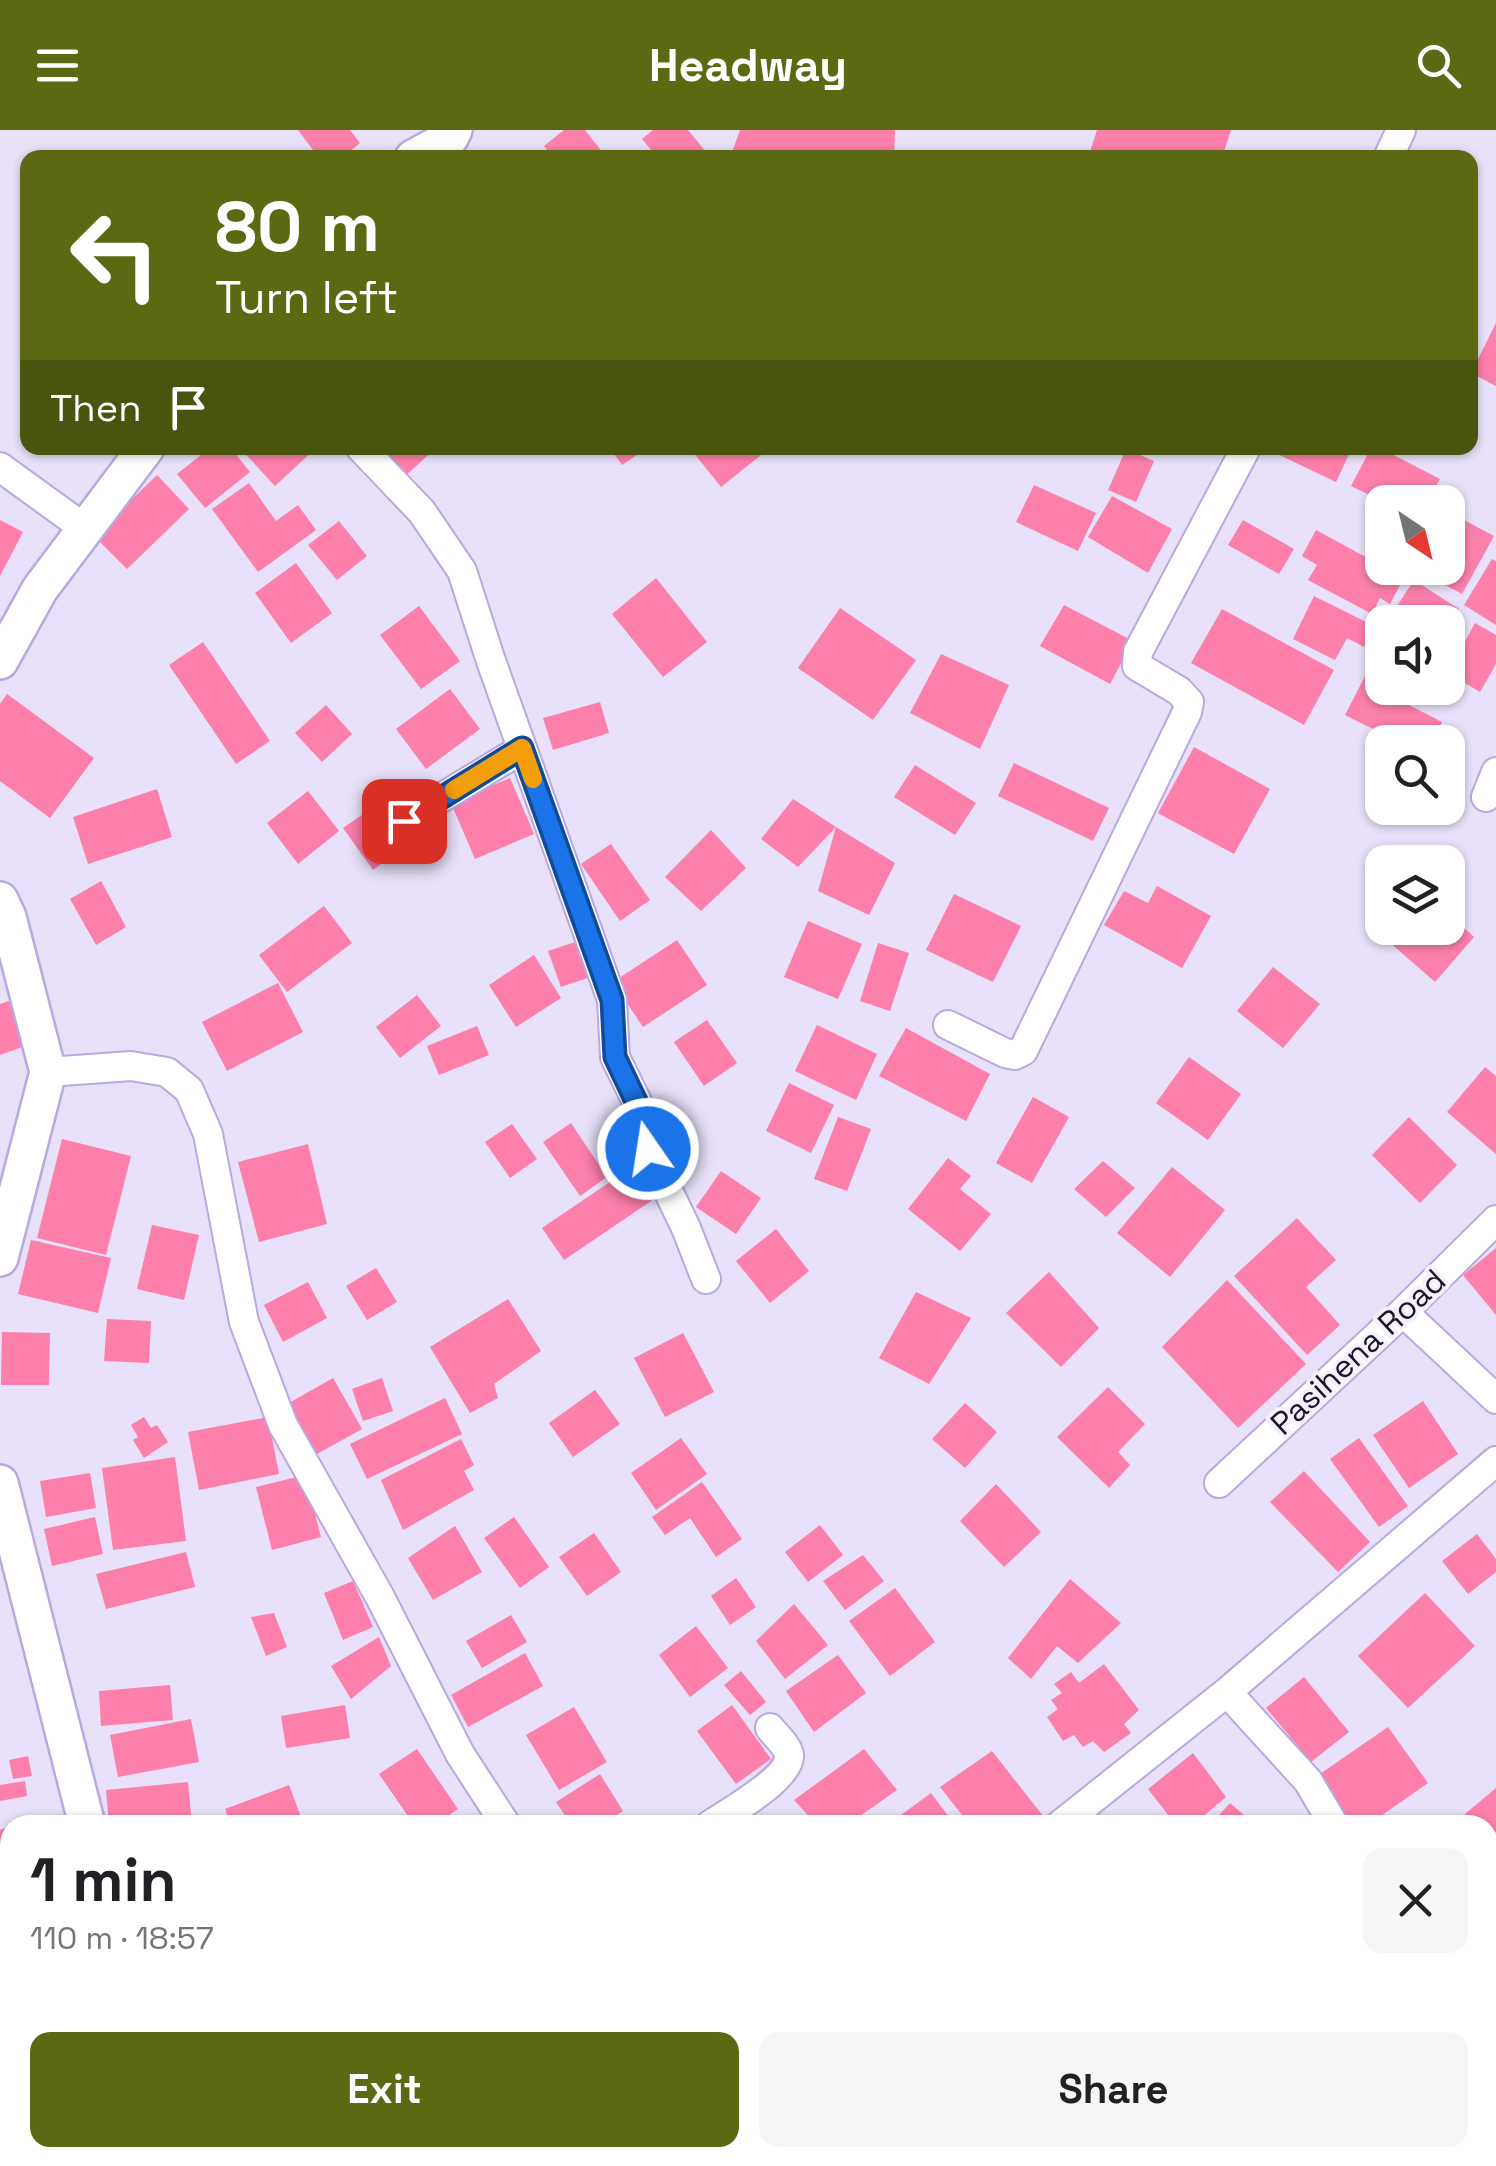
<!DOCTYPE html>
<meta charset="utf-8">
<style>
body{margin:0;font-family:"Space Grotesk",sans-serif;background:#f6f6f6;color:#202124;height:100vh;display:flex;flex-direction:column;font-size:38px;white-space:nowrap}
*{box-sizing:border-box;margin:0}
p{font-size:32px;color:#757577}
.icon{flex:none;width:55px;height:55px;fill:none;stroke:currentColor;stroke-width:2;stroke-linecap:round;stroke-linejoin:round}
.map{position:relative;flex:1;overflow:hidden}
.details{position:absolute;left:0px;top:1685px;width:1498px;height:352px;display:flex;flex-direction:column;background:#fff;border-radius:30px 30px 0 0;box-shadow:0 2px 8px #0004}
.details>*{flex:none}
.top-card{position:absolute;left:20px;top:20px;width:1458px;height:305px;border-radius:20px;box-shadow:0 2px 8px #0004;background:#5c6912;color:#fff;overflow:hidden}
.needle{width:65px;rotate:145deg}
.fabs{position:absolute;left:1365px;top:355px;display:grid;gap:20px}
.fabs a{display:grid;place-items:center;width:100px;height:100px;border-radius:20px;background:#fff;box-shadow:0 2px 8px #0004;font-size:50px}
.pin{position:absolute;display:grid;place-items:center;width:85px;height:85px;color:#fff;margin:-42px;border-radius:20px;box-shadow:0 5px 15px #0006}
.me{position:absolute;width:110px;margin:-55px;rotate:347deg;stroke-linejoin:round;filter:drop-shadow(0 0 8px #0008)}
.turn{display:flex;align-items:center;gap:35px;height:210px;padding:0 30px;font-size:45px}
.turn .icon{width:130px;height:130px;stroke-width:2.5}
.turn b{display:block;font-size:70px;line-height:85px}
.then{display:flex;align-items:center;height:95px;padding:0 30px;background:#0003;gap:20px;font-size:38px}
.round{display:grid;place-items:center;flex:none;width:105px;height:105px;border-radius:20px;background:#f6f6f6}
.overview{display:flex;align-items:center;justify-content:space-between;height:170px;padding:0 30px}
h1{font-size:60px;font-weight:700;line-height:75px}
.cta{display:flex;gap:20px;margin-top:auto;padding:20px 30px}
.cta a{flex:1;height:115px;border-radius:20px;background:#5c6912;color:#fff;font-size:40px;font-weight:700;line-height:115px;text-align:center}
.cta a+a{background:#f6f6f6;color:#202124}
header{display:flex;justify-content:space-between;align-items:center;height:130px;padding:0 30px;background:#5c6912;color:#fff;font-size:45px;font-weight:700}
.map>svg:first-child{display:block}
.building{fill:#fc7fac}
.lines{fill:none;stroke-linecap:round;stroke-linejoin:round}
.minor-casing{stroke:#baa8e1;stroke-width:32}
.tertiary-casing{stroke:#baa8e1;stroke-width:40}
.minor{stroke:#fff;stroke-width:28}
.tertiary{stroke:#fff;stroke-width:35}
.route-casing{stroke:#114b97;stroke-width:25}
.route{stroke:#1a73e8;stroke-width:18}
.slow{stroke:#f59e0b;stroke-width:18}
.labels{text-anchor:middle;stroke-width:8;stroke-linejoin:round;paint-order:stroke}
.street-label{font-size:32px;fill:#1c152a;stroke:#f4f0fc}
</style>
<header><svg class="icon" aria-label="menu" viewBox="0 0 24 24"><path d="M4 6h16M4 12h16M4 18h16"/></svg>Headway<svg class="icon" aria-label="search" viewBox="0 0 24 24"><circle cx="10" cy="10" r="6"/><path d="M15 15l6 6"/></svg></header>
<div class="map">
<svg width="1496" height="2036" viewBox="0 0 1496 2036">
<rect width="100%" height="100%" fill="#e8e1f9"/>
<path class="building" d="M298,0H350L360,13L342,28H319Z
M564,0H585L607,28H554L544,16Z
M653,0H688L711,28H658L642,9Z
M740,0H895L894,28H730Z
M1097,0H1231L1222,28H1088Z
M1496,193V256L1471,243Z
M210,318H231L250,342L205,378L177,344Z
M240,318H316L275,356Z
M375,318H436L403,348Z
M610,318H647L622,335Z
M699,318H770L721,357L693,322Z
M1271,318H1352L1336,352L1269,320Z
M1371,318H1380L1440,349L1427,372L1393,356L1384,372L1351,356Z
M1126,319L1154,331L1136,372L1108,360Z
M157,345L189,379L127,439L94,406Z
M249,353L276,391L298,375L316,400L258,442L212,379Z
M1034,355L1096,383L1078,421L1016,392Z
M1112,366L1172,399L1148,443L1088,407Z
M1449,382L1494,406L1462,464L1417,440L1418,438H1448Z
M0,390L23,402L0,446Z
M1243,390L1294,419L1279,444L1228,415Z
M339,391L367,426L337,450L308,415Z
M1316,400L1404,448L1390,474L1380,468L1372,484L1308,450L1317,435L1302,426Z
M1492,429L1496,431V495L1464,475Z
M296,433L332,483L291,513L255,463Z
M656,448L707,512L663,547L612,484Z
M1414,450L1459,479L1450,492H1397L1400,487L1393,482Z
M1314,466L1374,496L1364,517L1347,508L1335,530L1293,509Z
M1064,475L1133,511L1110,554L1040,516Z
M419,476L460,531L421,559L380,505Z
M840,478L916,530L873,590L798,538Z
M1222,479L1334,540L1304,595L1191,533Z
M1475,493L1496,505V534L1480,562L1448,543Z
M203,512L270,611L236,634L169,535Z
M1382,513V558H1418L1409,575L1442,592L1432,612H1399L1345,585Z
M941,524L1009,555L980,619L910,583Z
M450,559L480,599L426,639L396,599Z
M7,564L94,628L50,688L0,651V574Z
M600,572L609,603L553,620L543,588Z
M326,575L352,604L322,632L295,603Z
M1194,617L1270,659L1234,724L1158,683Z
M1014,633L1109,678L1093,711L998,666Z
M915,635L976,673L955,705L894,667Z
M510,648L534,704L475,729L451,673Z
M157,659L172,707L88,734L73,687Z
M308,661L339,701L298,734L267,693Z
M793,669L836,697L798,737L761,709Z
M381,672L410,713L373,740L343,698Z
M836,697L895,733L869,785L818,761Z
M711,700L746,738L701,781L665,747Z
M611,714L650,770L620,791L581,734Z
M101,751L126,797L96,815L70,769Z
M1157,756L1211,786L1182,838L1104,795L1124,761L1148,773Z
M954,764L1021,796L993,852L926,820Z
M324,776L352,813L287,862L259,825Z
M1448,783L1474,807L1435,852L1380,804L1385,798H1448Z
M808,791L862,814L838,869L784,847Z
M581,810L593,846L561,857L548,821Z
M677,810L707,855L643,897L613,852Z
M878,813L909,823L890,881L860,871Z
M534,825L561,868L516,897L489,855Z
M1273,837L1320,874L1283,918L1237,881Z
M278,853L303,902L227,941L202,892Z
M417,865L441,896L400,928L376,897Z
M9,871L25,916L0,925V874Z
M707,890L737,933L704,956L674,912Z
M817,895L877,924L856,970L795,941Z
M477,896L489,925L439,945L427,916Z
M906,898L990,944L966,991L879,946Z
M1189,927L1241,964L1208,1010L1156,973Z
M1485,937L1496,946V1024L1447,982Z
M789,953L834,975L811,1023L766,1001Z
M1033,967L1069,987L1032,1053L996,1033Z
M838,987L871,999L847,1061L814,1049Z
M1409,987L1457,1035L1420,1073L1372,1025Z
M571,993L607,1047L580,1066L543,1012Z
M512,994L537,1029L510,1048L485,1012Z
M62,1009L131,1026L106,1125L37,1108Z
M308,1014L327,1094L259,1112L238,1032Z
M948,1028L971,1046L960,1059L991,1084L960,1121L908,1079Z
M1103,1031L1135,1058L1106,1087L1074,1059Z
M638,1033L660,1065L564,1130L542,1098Z
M1172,1037L1225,1080L1170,1147L1117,1103Z
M721,1041L761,1068L736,1104L696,1077Z
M1297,1088L1336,1130L1306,1157L1340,1195L1307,1225L1234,1146Z
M152,1095L199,1105L184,1170L137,1159Z
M776,1099L809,1141L770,1173L736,1131Z
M31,1110L111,1128L98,1183L18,1164Z
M1496,1118V1185L1463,1145Z
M376,1138L397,1172L367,1190L346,1156Z
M1049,1142L1099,1198L1061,1237L1006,1183Z
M1227,1150L1306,1234L1238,1298L1162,1217Z
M308,1152L327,1188L283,1212L264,1175Z
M916,1162L971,1188L929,1254L879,1228Z
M508,1169L541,1221L494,1254L498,1268L470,1283L430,1217Z
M107,1189L151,1191L149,1233L104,1231Z
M2,1202L50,1203L49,1255H1Z
M683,1203L714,1262L665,1287L634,1228Z
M333,1248L362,1299L317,1324L289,1273Z
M382,1248L393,1281L363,1291L352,1259Z
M1108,1257L1145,1294L1118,1322L1130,1335L1109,1358L1057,1307Z
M595,1260L620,1294L573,1327L549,1293Z
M445,1268L462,1304L367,1349L350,1314Z
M1423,1271L1458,1324L1409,1358L1373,1305Z
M965,1273L997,1302L965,1338L932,1309Z
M144,1287L151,1298L157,1295L168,1312L144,1328L133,1310L138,1307L131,1295Z
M268,1287L279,1344L199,1360L188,1302Z
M681,1308L707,1344L656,1380L631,1343Z
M1359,1308L1408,1376L1379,1397L1330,1329Z
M461,1309L474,1335L464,1341L474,1360L403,1400L381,1350Z
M175,1327L186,1411L113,1420L102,1338Z
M1304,1341L1370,1412L1338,1442L1270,1372Z
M90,1343L96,1378L46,1387L40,1351Z
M305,1345L321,1407L272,1420L256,1357Z
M702,1352L742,1409L716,1427L690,1388L665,1405L652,1387Z
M996,1354L1041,1402L1004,1437L960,1391Z
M95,1387L103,1424L52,1436L44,1399Z
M514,1387L549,1437L520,1458L484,1408Z
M820,1395L843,1425L808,1452L785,1422Z
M455,1396L482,1442L433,1470L408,1428Z
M594,1403L621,1442L587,1466L559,1427Z
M1477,1404L1496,1429V1442L1468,1464L1442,1431Z
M186,1422L195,1457L106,1479L96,1444Z
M863,1425L884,1451L845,1480L823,1451Z
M736,1448L756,1477L730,1495L711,1466Z
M1070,1449L1121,1493L1078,1533L1057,1516L1031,1549L1008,1528Z
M353,1451L373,1497L343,1510L324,1463Z
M895,1458L935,1512L890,1546L849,1491Z
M1425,1463L1475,1516L1408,1578L1358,1526Z
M794,1474L828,1515L785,1549L756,1511Z
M274,1483L287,1517L266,1526L251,1487Z
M511,1485L527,1512L482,1538L466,1511Z
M696,1496L728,1538L690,1567L659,1525Z
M379,1507L391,1536L351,1569L331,1536Z
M525,1523L543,1556L468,1597L451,1565Z
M838,1525L866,1563L814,1602L786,1561Z
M1104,1534L1139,1580L1124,1594L1131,1603L1104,1622L1093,1611L1083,1617L1074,1605L1063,1611L1047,1587L1058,1579L1051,1570L1062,1563L1054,1554L1071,1542L1079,1553Z
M741,1541L766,1572L750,1585L724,1555Z
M1304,1547L1349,1602L1311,1632L1266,1578Z
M170,1555L173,1590L101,1596L99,1561Z
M345,1575L350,1608L286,1618L281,1586Z
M732,1575L771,1629L736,1654L697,1601Z
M574,1577L607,1632L559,1660L526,1605Z
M191,1589L199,1632L118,1647L110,1605Z
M1388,1597L1428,1653L1368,1695H1352L1317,1646Z
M417,1619L458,1679L434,1695H414L379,1644Z
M864,1619L897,1660L847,1695H817L794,1670Z
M992,1621L1047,1691L1041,1695H970L940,1657Z
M1193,1623L1226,1667L1193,1695H1176L1148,1659Z
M28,1626L32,1646L13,1649L9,1630Z
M600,1644L623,1681L601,1695H571L556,1672Z
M25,1651L27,1666L0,1671V1655Z
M188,1652L192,1695H109L106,1660Z
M289,1655L304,1695H231L225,1679Z
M1496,1658V1701L1488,1709V1695H1474L1465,1684Z
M931,1663L955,1695H902L897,1688Z
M1230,1673L1252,1692L1256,1695H1210Z
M5,1698L10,1708V1798L5,1801L0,1792V1700Z
M10,1893V1947L0,1930V1899Z
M1488,1894L1496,1904V1943L1493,1945L1496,1948V1967L1488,1974Z
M0,1947L10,1959V1987L0,1996Z
M138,2028H163L166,2036H127L126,2031Z
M567,2028H614L603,2036H573Z
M697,2028H776L763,2036H704Z
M780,2028H830L817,2036H785Z
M1087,2028H1173L1177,2033L1172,2036H1074Z
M1362,2028H1428L1432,2031L1426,2036H1354Z"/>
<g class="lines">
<defs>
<path id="minor" d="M1388,28L1401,0
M361,318L422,382L462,441L491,531L612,870L615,927L645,988L648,1019L686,1098L706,1149
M0,337L84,398
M1486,667L1496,642
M403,691L522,619
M948,895L1005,923L1015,925L1023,921L1187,582L1189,572L1179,561L1137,536L1138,522L1246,318
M48,942L131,936L167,942L189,960L208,1004L244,1192L283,1295L380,1467L460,1624L506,1695
M1403,1182L1496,1269
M1219,1353L1403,1182L1496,1090
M1227,1562L1308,1651L1334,1695
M710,1695C728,1683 791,1648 789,1625C788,1616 775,1605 770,1598
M1060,1695L1227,1562L1496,1331
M1488,1827L1496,1819
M373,2036L380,2028
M922,2036L940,2028
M1282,2036L1290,2028"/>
<path id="tertiary" d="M413,28L450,8L454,0
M0,531L40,459L146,318
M0,770L8,787L48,942L0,1128
M0,1353L87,1695
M0,1863L10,1852"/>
</defs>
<use href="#minor" class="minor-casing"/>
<use href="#tertiary" class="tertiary-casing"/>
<use href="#minor" class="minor"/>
<use href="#tertiary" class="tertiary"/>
</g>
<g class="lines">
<defs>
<path id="route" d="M404,691L522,618L612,870L615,927L644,988L648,1019"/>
</defs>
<use href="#route" class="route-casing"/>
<use href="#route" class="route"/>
<path class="slow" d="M454,660L522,618L533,649"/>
</g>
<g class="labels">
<g class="street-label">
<text transform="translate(1358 1222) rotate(-43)" y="11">Pasihena Road</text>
</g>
</g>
</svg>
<div class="fabs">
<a><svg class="needle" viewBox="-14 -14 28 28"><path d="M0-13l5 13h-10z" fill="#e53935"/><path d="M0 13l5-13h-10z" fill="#757577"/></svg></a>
<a><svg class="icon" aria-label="sound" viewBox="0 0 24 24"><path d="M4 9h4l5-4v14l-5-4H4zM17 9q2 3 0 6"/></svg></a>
<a><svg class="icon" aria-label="search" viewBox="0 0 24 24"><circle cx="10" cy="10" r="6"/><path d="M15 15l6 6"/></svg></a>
<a><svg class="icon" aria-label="layers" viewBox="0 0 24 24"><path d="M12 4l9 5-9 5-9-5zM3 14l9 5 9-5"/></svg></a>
</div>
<div class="pin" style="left:404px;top:691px;background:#d93025"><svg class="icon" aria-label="arrive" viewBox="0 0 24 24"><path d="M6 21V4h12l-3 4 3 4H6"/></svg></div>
<svg class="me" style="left:648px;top:1019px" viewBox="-20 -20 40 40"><circle r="17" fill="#1a73e8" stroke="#fff" stroke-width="3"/><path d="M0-11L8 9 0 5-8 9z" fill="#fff"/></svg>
<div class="top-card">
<div class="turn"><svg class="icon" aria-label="left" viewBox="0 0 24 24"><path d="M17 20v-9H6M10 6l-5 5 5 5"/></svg><div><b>80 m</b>Turn left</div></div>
<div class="then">Then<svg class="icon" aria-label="arrive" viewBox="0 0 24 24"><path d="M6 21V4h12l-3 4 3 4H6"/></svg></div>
</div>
<section class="details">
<div class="overview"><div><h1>1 min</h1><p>110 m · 18:57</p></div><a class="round"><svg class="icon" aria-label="close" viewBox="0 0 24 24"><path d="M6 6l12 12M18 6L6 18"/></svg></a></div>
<div class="cta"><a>Exit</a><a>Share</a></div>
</section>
</div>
